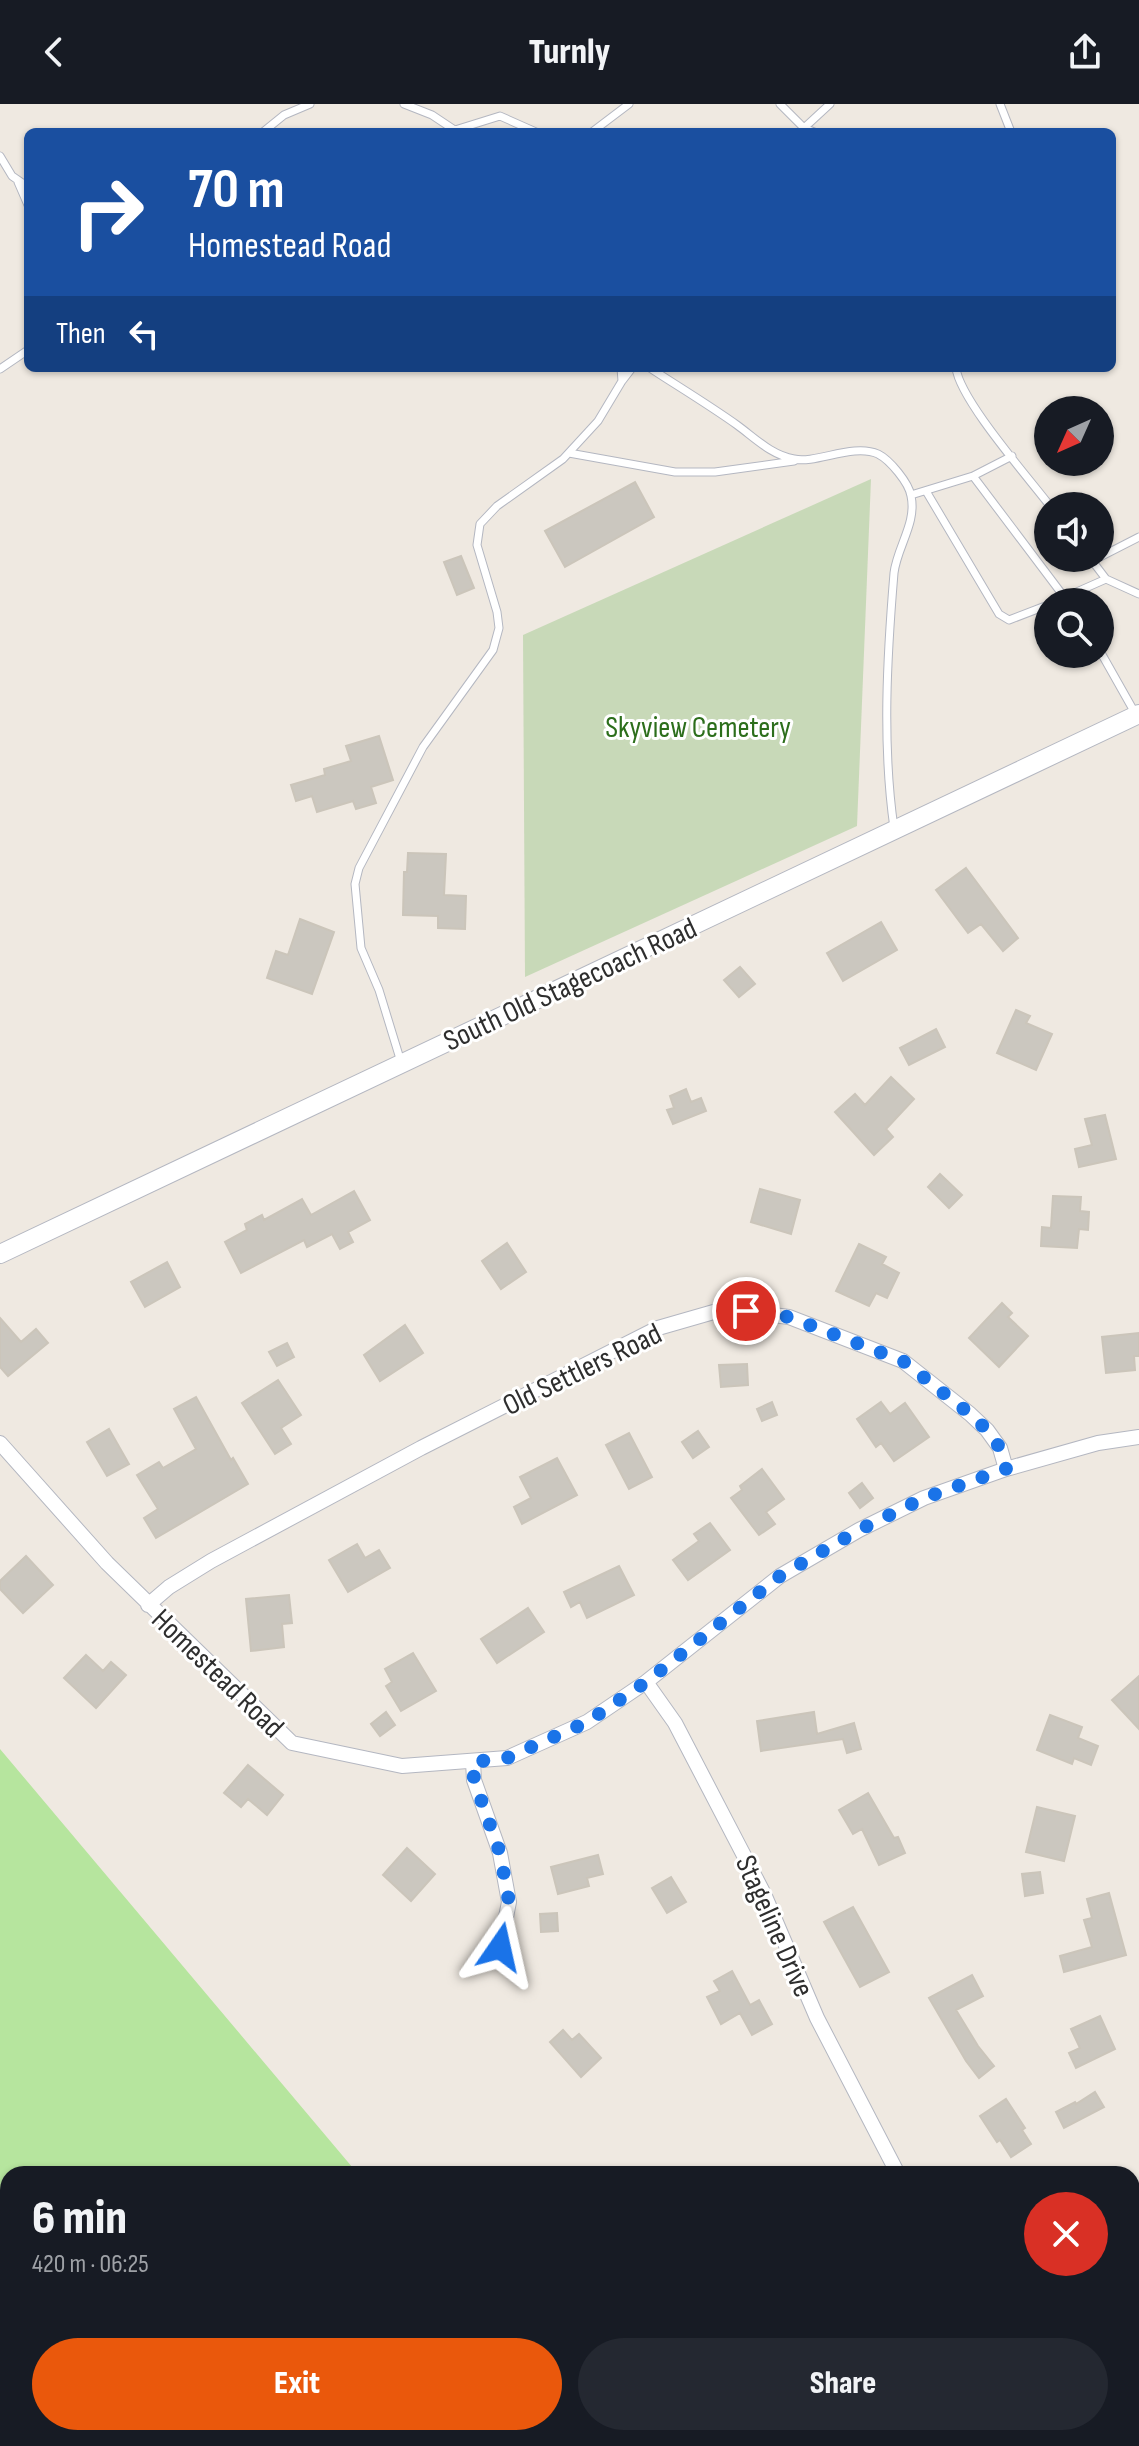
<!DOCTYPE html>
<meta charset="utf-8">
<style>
body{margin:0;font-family:"Sofia Sans Condensed",sans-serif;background:#242831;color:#f1f3f6;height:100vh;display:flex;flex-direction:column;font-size:30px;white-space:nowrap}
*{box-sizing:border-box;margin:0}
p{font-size:26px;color:#9ea1a6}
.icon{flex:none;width:44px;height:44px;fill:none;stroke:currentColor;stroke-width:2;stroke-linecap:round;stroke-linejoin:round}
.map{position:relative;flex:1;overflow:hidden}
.sheet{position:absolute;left:0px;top:2062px;width:1140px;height:280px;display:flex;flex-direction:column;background:#171b24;border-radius:24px 24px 0 0;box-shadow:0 2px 6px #0004}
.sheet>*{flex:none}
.banner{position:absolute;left:24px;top:24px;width:1092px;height:244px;border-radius:12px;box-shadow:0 2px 6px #0004;background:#1a4fa0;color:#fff;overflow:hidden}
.needle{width:52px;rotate:225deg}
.buttons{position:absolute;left:1034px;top:292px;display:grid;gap:16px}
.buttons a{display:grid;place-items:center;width:80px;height:80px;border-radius:50%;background:#171b24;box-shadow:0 2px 6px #0004;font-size:40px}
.pin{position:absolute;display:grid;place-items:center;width:68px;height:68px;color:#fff;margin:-34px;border:4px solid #fff;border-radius:50%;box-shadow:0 2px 8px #0007}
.me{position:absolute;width:88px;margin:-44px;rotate:11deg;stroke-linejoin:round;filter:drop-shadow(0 0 6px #0008)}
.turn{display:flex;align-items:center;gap:28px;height:168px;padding:0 32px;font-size:36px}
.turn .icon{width:104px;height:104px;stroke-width:2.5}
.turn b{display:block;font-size:56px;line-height:68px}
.then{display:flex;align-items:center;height:76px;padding:0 32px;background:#0003;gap:16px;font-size:30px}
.round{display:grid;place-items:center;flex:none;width:84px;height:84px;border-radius:42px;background:#242831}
.summary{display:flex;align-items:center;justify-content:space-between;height:136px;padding:0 32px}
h1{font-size:48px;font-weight:800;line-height:60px}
.cta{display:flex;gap:16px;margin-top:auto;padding:16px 32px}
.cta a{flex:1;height:92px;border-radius:48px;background:#ea580c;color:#fff;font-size:32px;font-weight:800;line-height:92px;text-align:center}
.cta a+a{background:#242831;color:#f1f3f6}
header{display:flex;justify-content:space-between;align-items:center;height:104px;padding:0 32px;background:#171b24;font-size:36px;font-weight:800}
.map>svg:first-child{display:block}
.green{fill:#b6e59e}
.cemetery{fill:#c8d9b8}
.building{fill:#cbc7bf;stroke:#cbc5ba;stroke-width:2}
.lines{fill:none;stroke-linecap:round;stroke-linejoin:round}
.service-casing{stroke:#b4b7c1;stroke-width:9}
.minor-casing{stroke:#b4b7c1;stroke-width:16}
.tertiary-casing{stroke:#b4b7c1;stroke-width:20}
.service{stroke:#fff;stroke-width:7}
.minor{stroke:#fff;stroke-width:14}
.tertiary{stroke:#fff;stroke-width:18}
.route{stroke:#1a73e8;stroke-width:14;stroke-dasharray:0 25.2}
.labels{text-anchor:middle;stroke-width:6;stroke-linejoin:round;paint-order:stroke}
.park-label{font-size:30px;fill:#2c6e1b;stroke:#fff}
.street-label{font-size:30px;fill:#2e2e2e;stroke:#fff}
</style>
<header><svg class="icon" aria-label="back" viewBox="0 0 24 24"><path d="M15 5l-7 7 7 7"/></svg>Turnly<svg class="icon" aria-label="share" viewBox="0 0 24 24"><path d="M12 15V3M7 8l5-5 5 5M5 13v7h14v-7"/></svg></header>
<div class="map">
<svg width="1139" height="2342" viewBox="0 0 1139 2342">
<rect width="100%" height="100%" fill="#efe9e1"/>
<path class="green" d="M0,1645L358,2070H8V2334H690L708,2342H0Z"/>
<path class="cemetery" d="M871,375L857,722L525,873L523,531Z"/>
<path class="building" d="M635,378L654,413L565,463L545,427Z
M461,452L474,484L457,491L444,458Z
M379,632L393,676L371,683L376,699L356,705L353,697L317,708L312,692L296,697L291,681L325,671L324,665L351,657L346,642Z
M408,749L446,750L444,791L466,792L465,825L438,824V812L403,811L404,768H407Z
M966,764L1018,834L1003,847L981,820L968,829L936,786Z
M300,815L334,828L312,890L267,874L276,847L288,851Z
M881,818L897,846L843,877L827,849Z
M740,863L755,880L739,893L724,876Z
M1016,906L1030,912L1026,919L1052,930L1036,966L997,949Z
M936,925L945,943L909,961L900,944Z
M891,973L914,995L886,1025L893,1033L874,1051L835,1008L855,990L865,1001Z
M686,985L691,998L701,994L706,1007L673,1020L667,1006L674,1004L670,992Z
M1105,1011L1116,1055L1079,1063L1075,1045L1092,1041L1085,1015Z
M940,1070L962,1091L949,1104L928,1083Z
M760,1085L800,1096L791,1130L751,1118Z
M354,1087L370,1116L348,1128L353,1138L340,1145L332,1130L307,1143L304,1136L241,1169L225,1138L247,1126L245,1120L262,1111L264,1116L302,1095L311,1111Z
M1053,1092L1081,1093L1080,1107L1089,1108L1088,1126L1079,1125L1077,1144L1041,1142L1042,1123L1051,1124Z
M507,1139L526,1168L501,1185L482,1157Z
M859,1140L886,1153L882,1160L899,1169L887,1194L876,1189L869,1202L836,1187Z
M167,1158L180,1183L145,1203L131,1178Z
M1002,1199L1012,1209L1008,1213L1028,1232L999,1263L969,1234Z
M0,1214L21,1238L36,1225L48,1239L8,1272L0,1263Z
M405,1221L423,1249L380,1277L364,1251Z
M1139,1229V1252H1134L1135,1266L1106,1269L1102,1233Z
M287,1239L294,1253L277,1262L269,1248Z
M747,1260L748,1281L721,1283L719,1261Z
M278,1276L301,1311L281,1324L291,1340L275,1350L242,1299Z
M196,1293L231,1356L233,1354L248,1380L156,1434L144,1414L158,1405L137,1371L159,1358L163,1364L196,1345L174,1305Z
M772,1298L777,1311L762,1317L757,1305Z
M881,1298L890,1310L905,1299L929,1333L894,1357L881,1339L876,1343L857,1315Z
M109,1325L129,1360L107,1372L87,1338Z
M698,1327L709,1343L693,1354L682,1338Z
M629,1329L652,1373L629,1385L606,1341Z
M557,1354L577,1391L522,1420L514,1403L531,1394L520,1373Z
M762,1365L784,1395L766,1408L775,1420L759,1431L731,1394L742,1386L740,1382Z
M862,1379L873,1394L860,1404L849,1389Z
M710,1419L730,1446L688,1476L673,1456L699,1437L694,1430Z
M357,1440L365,1454L379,1446L390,1464L348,1488L329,1456Z
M26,1452L53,1481L23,1509L0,1485V1477Z
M619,1462L634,1491L587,1514L580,1498L571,1503L564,1488Z
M289,1491L292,1519L282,1520L284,1543L251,1547L246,1495Z
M528,1504L544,1528L497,1559L481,1535Z
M413,1549L436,1587L401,1607L386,1582L392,1578L385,1565Z
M86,1551L103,1567L111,1558L126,1571L96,1604L64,1574Z
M1139,1572V1625L1112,1596Z
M386,1608L395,1621L380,1632L371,1620Z
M814,1608L817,1630L854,1619L861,1645L847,1649L843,1635L761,1647L757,1617Z
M1050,1611L1082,1623L1078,1634L1098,1642L1091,1661L1074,1654L1072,1660L1037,1646Z
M248,1661L283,1691L267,1711L248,1695L241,1703L224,1689Z
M868,1689L894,1734L898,1733L905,1749L879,1761L862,1725L853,1730L839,1706Z
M1037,1703L1075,1712L1064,1757L1026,1748Z
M407,1744L435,1770L411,1797L383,1771Z
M598,1751L603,1770L587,1774L589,1782L558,1790L551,1763Z
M1040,1768L1043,1789L1025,1792L1022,1770Z
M671,1773L686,1798L667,1809L652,1784Z
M1109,1789L1126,1851L1064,1868L1060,1852L1092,1843L1084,1816L1092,1814L1087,1795Z
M853,1803L889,1868L860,1883L824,1818Z
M557,1809L558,1827L541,1828L540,1810Z
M732,1867L750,1901L759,1896L772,1920L752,1931L740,1909L721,1920L707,1893L720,1887L714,1877Z
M972,1871L983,1892L956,1906L978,1942L994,1962L979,1974L966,1957L929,1894Z
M1100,1912L1115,1945L1076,1964L1069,1949L1080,1944L1071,1925Z
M563,1926L572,1936L579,1930L601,1954L581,1973L550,1938Z
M1095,1988L1104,2003L1064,2024L1056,2008L1075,1998L1076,2000Z
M1006,1995L1025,2024L1022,2026L1031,2040L1011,2053L1000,2036L997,2038L980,2012Z"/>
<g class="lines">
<defs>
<path id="service" d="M404,0L432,11L456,27
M780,0L804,24L803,27
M1000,0L1011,28
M455,26L500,12L536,28
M263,28L284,11L310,0
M592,28L629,0
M814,28L804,24L830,0
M0,52L12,72L28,83
M18,78L28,101
M650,264C679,283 709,301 737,321C755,334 771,351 794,355C816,360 853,339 878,350C890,356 909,379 911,392C917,419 897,443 894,469C887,553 882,640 894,724
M956,264C960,296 1028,373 1050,402
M0,265L28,246
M622,277L632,264
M569,349L675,368H715L794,357
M973,372L1012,352
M926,387L999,510L1009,516L1048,501
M911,391L973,372L1068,498
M1100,453L1139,433
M1106,475L1139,490
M1054,498L1106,475L1090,454
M1100,547L1135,609
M401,958L379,886L361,844L355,780L359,764L423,643L493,546L499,524L497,508L477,441L480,420L497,402L563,355L598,317L622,277L621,264"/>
<path id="minor" d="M0,1339L107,1459L292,1639L402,1662L507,1654L587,1618L646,1578L780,1472L859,1426L924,1394L1006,1365L1098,1339L1139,1333
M148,1501L169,1483L211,1457L421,1344L658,1224L724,1205L789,1213L903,1257L970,1310L987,1326L1000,1344L1006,1365
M646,1578L675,1619L764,1790L817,1914L898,2070
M473,1658L474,1676L500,1749L509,1798L500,1843
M1132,2164L1139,2160"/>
<path id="tertiary" d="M0,1150L1139,610"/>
</defs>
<use href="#service" class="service-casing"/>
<use href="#minor" class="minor-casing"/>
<use href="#tertiary" class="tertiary-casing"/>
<use href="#service" class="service"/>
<use href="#minor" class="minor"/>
<use href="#tertiary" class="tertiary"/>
</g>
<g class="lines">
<path class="route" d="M500,1843L509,1798L500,1749L474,1676L473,1658L507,1654L587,1618L646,1578L780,1472L859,1426L924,1394L1006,1365L1000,1344L987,1326L970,1310L903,1257L789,1213L746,1207"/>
</g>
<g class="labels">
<g class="park-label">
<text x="698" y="633">Skyview Cemetery</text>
</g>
<g class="street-label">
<text transform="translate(570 880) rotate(-25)" y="10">South Old Stagecoach Road</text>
<text transform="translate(582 1265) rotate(-26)" y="10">Old Settlers Road</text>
<text transform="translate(218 1569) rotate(44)" y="10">Homestead Road</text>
<text transform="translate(775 1822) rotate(66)" y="10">Stageline Drive</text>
</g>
</g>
</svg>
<div class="buttons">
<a><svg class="needle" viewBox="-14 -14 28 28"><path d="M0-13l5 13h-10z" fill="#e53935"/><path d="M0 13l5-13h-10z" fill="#9ea1a6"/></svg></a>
<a><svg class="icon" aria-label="sound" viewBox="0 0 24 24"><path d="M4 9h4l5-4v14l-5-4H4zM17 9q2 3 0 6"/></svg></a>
<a><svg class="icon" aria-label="search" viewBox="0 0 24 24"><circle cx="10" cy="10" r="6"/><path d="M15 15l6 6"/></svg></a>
</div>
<div class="pin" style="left:746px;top:1207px;background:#d93025"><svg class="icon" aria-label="arrive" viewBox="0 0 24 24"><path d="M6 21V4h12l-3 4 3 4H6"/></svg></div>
<svg class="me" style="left:500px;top:1843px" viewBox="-20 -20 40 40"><path d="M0-17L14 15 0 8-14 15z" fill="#1a73e8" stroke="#fff" stroke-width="4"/></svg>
<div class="banner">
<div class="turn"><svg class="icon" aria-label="right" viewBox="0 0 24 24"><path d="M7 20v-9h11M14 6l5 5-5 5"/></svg><div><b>70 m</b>Homestead Road</div></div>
<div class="then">Then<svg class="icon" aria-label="left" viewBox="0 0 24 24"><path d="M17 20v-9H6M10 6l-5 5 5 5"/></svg></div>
</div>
<section class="sheet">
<div class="summary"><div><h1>6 min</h1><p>420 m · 06:25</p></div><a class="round" style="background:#d93025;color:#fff"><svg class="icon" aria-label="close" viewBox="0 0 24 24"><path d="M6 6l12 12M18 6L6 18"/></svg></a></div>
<div class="cta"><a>Exit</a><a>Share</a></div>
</section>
</div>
